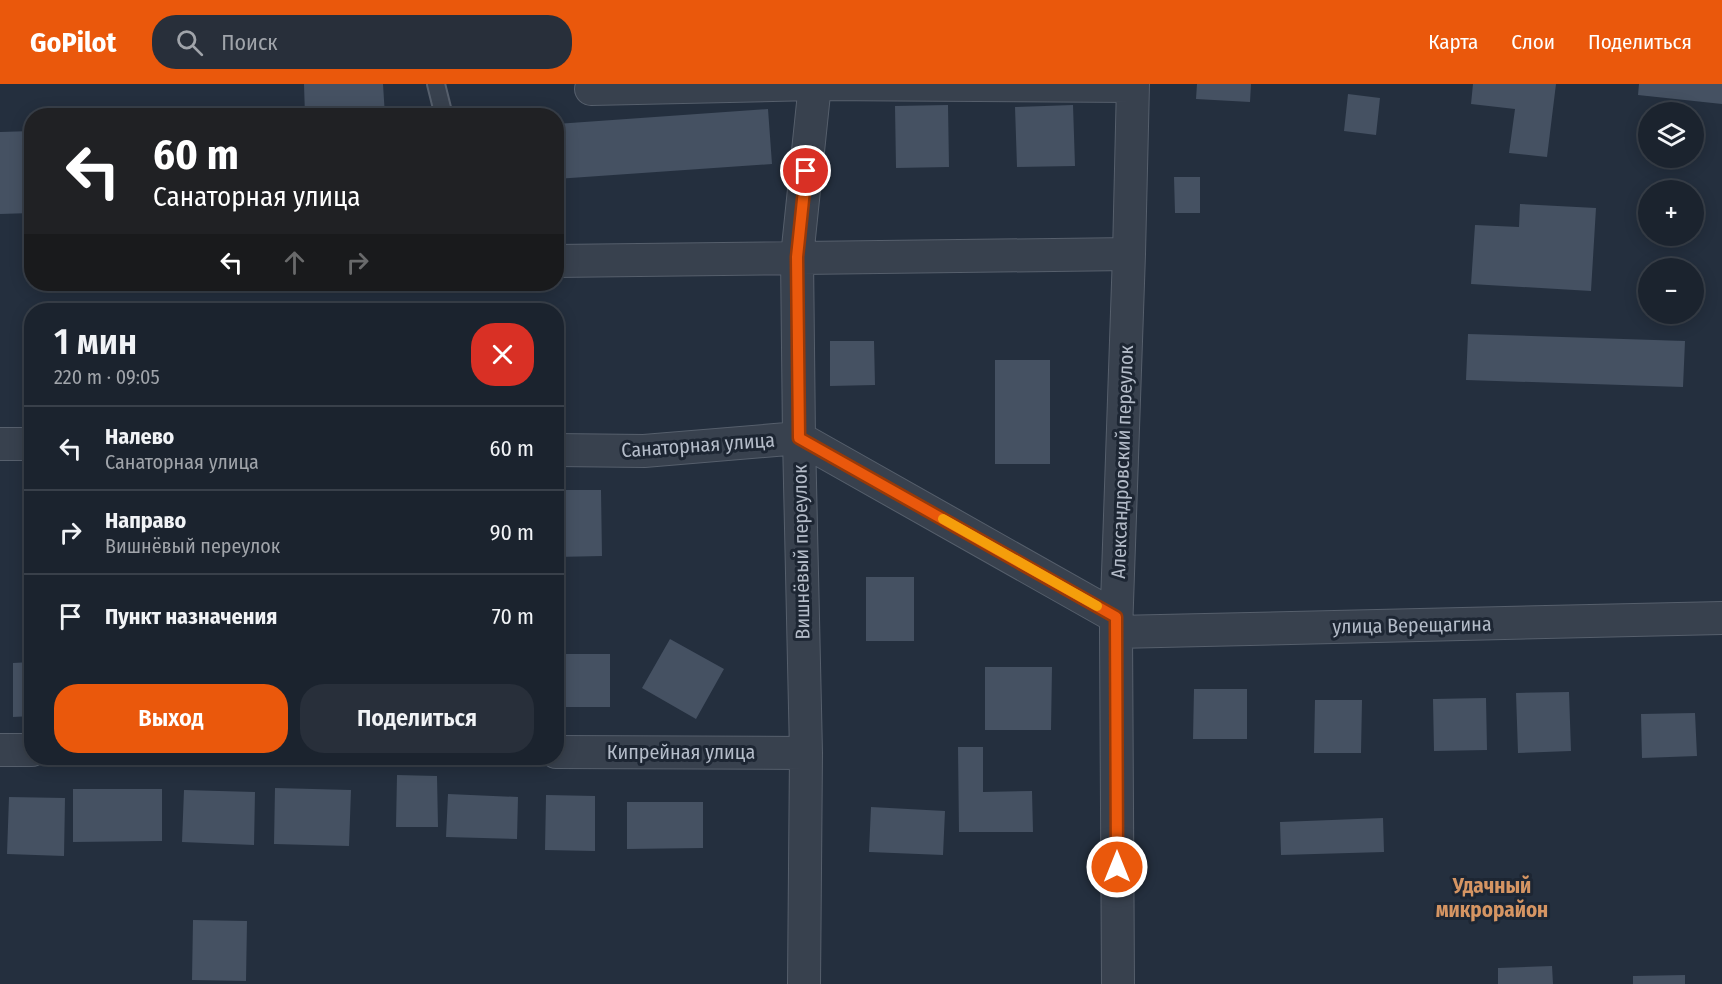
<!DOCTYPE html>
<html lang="ru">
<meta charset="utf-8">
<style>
body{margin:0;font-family:"Fira Sans Condensed",sans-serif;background:#282f3a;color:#f1f3f6;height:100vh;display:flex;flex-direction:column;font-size:22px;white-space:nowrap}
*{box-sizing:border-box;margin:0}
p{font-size:20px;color:#a0a4aa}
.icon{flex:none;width:33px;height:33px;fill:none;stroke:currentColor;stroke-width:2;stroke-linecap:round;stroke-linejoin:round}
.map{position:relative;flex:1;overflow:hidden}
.details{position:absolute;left:24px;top:219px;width:540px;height:462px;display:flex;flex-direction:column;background:#1b232e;border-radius:24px;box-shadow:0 3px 15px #0003,0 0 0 2px #39404a}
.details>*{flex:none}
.top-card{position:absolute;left:24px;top:24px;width:540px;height:183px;border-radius:24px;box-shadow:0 3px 15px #0003,0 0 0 2px #39404a;background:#202124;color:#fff;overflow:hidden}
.controls{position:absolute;left:1638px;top:18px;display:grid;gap:12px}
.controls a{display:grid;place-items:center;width:66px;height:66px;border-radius:50%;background:#1b232e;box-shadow:0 3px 15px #0003,0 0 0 2px #39404a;font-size:30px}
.pin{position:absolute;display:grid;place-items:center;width:51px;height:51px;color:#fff;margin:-26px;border:3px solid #fff;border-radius:50%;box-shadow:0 2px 6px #0007}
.me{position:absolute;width:66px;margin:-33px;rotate:0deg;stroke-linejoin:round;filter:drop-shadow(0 0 4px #0008)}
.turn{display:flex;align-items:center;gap:21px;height:126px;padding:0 30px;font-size:27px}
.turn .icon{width:78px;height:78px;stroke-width:2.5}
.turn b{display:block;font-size:42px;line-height:51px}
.lanes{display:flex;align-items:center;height:57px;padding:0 30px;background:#0003;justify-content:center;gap:30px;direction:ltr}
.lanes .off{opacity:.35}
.round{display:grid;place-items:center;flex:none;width:63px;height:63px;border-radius:24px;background:#282f3a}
.overview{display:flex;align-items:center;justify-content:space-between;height:102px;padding:0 30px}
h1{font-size:36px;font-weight:600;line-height:45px}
.action{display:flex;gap:12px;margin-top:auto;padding:12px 30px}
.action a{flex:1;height:69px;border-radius:24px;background:#ea580c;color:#fff;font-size:24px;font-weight:600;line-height:69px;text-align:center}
.action a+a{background:#282f3a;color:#f1f3f6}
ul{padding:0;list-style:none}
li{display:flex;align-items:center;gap:18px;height:84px;padding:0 30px;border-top:2px solid #39404a}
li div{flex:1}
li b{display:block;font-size:22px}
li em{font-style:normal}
header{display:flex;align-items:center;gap:36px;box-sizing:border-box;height:84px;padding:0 30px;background:#ea580c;color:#fff}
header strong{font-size:28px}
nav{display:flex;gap:33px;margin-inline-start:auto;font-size:21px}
.search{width:420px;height:54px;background:#282f3a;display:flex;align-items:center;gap:15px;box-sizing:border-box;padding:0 21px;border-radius:24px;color:#a0a4aa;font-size:22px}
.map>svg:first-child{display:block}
.building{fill:#455162}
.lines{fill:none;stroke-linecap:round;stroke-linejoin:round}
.lane-casing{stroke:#565f6c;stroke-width:20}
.street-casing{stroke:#565f6c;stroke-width:34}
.lane{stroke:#38414e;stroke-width:16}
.street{stroke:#38414e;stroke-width:32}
.route-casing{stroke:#983908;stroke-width:15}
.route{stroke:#ea580c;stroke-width:10}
.slow{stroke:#f59e0b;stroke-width:10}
.labels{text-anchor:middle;stroke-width:6;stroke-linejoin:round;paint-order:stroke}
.street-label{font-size:20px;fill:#b4bcc9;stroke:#1d2633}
.neighbourhood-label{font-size:21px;font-weight:bold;fill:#d59563;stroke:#1d2633}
</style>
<header>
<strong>GoPilot</strong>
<div class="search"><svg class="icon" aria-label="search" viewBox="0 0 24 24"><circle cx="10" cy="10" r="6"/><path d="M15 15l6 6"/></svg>Поиск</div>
<nav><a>Карта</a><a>Слои</a><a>Поделиться</a></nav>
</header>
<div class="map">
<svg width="1722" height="900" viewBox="0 0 1722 900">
<rect width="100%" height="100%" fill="#242f3e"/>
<path class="building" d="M304,0H383L385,32H305Z
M1197,0H1251L1250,18L1196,15Z
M1473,0H1556L1547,73L1509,69L1515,25L1471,20Z
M1639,0H1722V20L1638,11Z
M1348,10L1380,14L1376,51L1344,47Z
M948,21L949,83L896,84L895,22Z
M1073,21L1075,82L1017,83L1015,23Z
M768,25L772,80L556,95V40Z
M32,47V129L0,130V48Z
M1174,93H1200V129H1175Z
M1520,120L1596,124L1591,207L1471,200L1475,141L1519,143Z
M1468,250L1685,257L1683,303L1466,296Z
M830,257H874L875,301L830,302Z
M995,276H1050V380H995Z
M556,406H601L602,472L556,473Z
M866,493H914V557H866Z
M670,555L724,585L696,635L642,604Z
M557,570H610V623H557Z
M32,578V632L13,633V579Z
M985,583H1052L1051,646H985Z
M1194,605H1247V655H1193Z
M1569,608L1571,667L1518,669L1516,609Z
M1486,614L1487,666L1434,667L1433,615Z
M1315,616H1362L1361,669H1314Z
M1695,629L1697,672L1642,674L1641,630Z
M958,663H983V708L1032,707L1033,748H959Z
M397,691L437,692L438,743H396Z
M275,704L351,706L349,762L274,760Z
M73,705H162V757L73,758Z
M184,706L255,708L254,761L182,758Z
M448,710L518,713L517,755L446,753Z
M546,711L595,712V767L545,766Z
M9,713L65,714L64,772L7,770Z
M627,718H703V764L627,765Z
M871,723L945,727L943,771L869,768Z
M1383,734L1384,768L1281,771L1280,738Z
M193,836L247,837L246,897L192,896Z
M1552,882L1553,900H1498V884Z
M1685,891V900H1633V892Z"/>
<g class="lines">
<defs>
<path id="lane" d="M436,0L444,32"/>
<path id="street" d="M591,5L815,0L1132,2
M556,177L1129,170
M0,360H32
M556,366L644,367L799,354L1116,533V548L1722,534
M0,666H32
M556,668L806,669
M804,900L806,669L799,354L797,173L815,0
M1118,900L1116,548L1129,170L1133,0"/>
</defs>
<use href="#lane" class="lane-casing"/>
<use href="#street" class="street-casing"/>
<use href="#lane" class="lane"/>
<use href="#street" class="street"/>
</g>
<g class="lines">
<defs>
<path id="route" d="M806,87L797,173L799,354L1116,533L1117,783"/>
</defs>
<use href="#route" class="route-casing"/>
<use href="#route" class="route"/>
<path class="slow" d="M943,435L1097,522"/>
</g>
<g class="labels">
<g class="street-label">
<text transform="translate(698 361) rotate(-4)" y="7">Санаторная улица</text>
<text transform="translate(1122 378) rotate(-88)" y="7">Александровский переулок</text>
<text transform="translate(801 468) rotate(-91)" y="7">Вишнёвый переулок</text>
<text transform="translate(1412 541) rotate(-1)" y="7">улица Верещагина</text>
<text x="681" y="675">Кипрейная улица</text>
</g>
<g class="neighbourhood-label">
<text x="1492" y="809">Удачный<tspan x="1492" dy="24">микрорайон</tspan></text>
</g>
</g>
</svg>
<div class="controls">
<a><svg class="icon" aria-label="layers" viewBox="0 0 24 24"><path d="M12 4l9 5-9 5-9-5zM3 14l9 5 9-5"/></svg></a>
<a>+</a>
<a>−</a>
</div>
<div class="pin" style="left:806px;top:87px;background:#d93025"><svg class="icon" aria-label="arrive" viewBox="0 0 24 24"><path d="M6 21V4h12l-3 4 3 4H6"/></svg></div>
<svg class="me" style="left:1117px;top:783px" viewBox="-20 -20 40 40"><circle r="17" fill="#ea580c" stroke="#fff" stroke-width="3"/><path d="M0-11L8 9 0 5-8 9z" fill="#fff"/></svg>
<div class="top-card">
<div class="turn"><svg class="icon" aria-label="left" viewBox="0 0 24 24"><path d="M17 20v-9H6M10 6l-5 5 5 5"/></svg><div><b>60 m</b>Санаторная улица</div></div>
<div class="lanes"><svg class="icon" aria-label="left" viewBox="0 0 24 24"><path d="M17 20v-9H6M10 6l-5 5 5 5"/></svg><svg class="icon off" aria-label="ahead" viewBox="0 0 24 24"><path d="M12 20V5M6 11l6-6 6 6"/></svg><svg class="icon off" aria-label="right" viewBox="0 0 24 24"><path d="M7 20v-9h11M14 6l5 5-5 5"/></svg></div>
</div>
<section class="details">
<div class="overview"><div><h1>1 мин</h1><p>220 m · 09:05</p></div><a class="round" style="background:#d93025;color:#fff"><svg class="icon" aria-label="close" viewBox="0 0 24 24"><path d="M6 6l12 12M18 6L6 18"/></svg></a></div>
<ul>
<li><svg class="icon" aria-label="left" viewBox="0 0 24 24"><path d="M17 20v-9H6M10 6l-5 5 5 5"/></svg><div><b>Налево</b><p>Санаторная улица</p></div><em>60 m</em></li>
<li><svg class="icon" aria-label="right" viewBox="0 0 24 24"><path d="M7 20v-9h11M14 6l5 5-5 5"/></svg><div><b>Направо</b><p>Вишнёвый переулок</p></div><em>90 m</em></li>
<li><svg class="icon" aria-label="arrive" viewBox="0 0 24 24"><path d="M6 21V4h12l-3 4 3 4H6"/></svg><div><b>Пункт назначения</b></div><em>70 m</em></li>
</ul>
<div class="action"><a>Выход</a><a>Поделиться</a></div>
</section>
</div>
